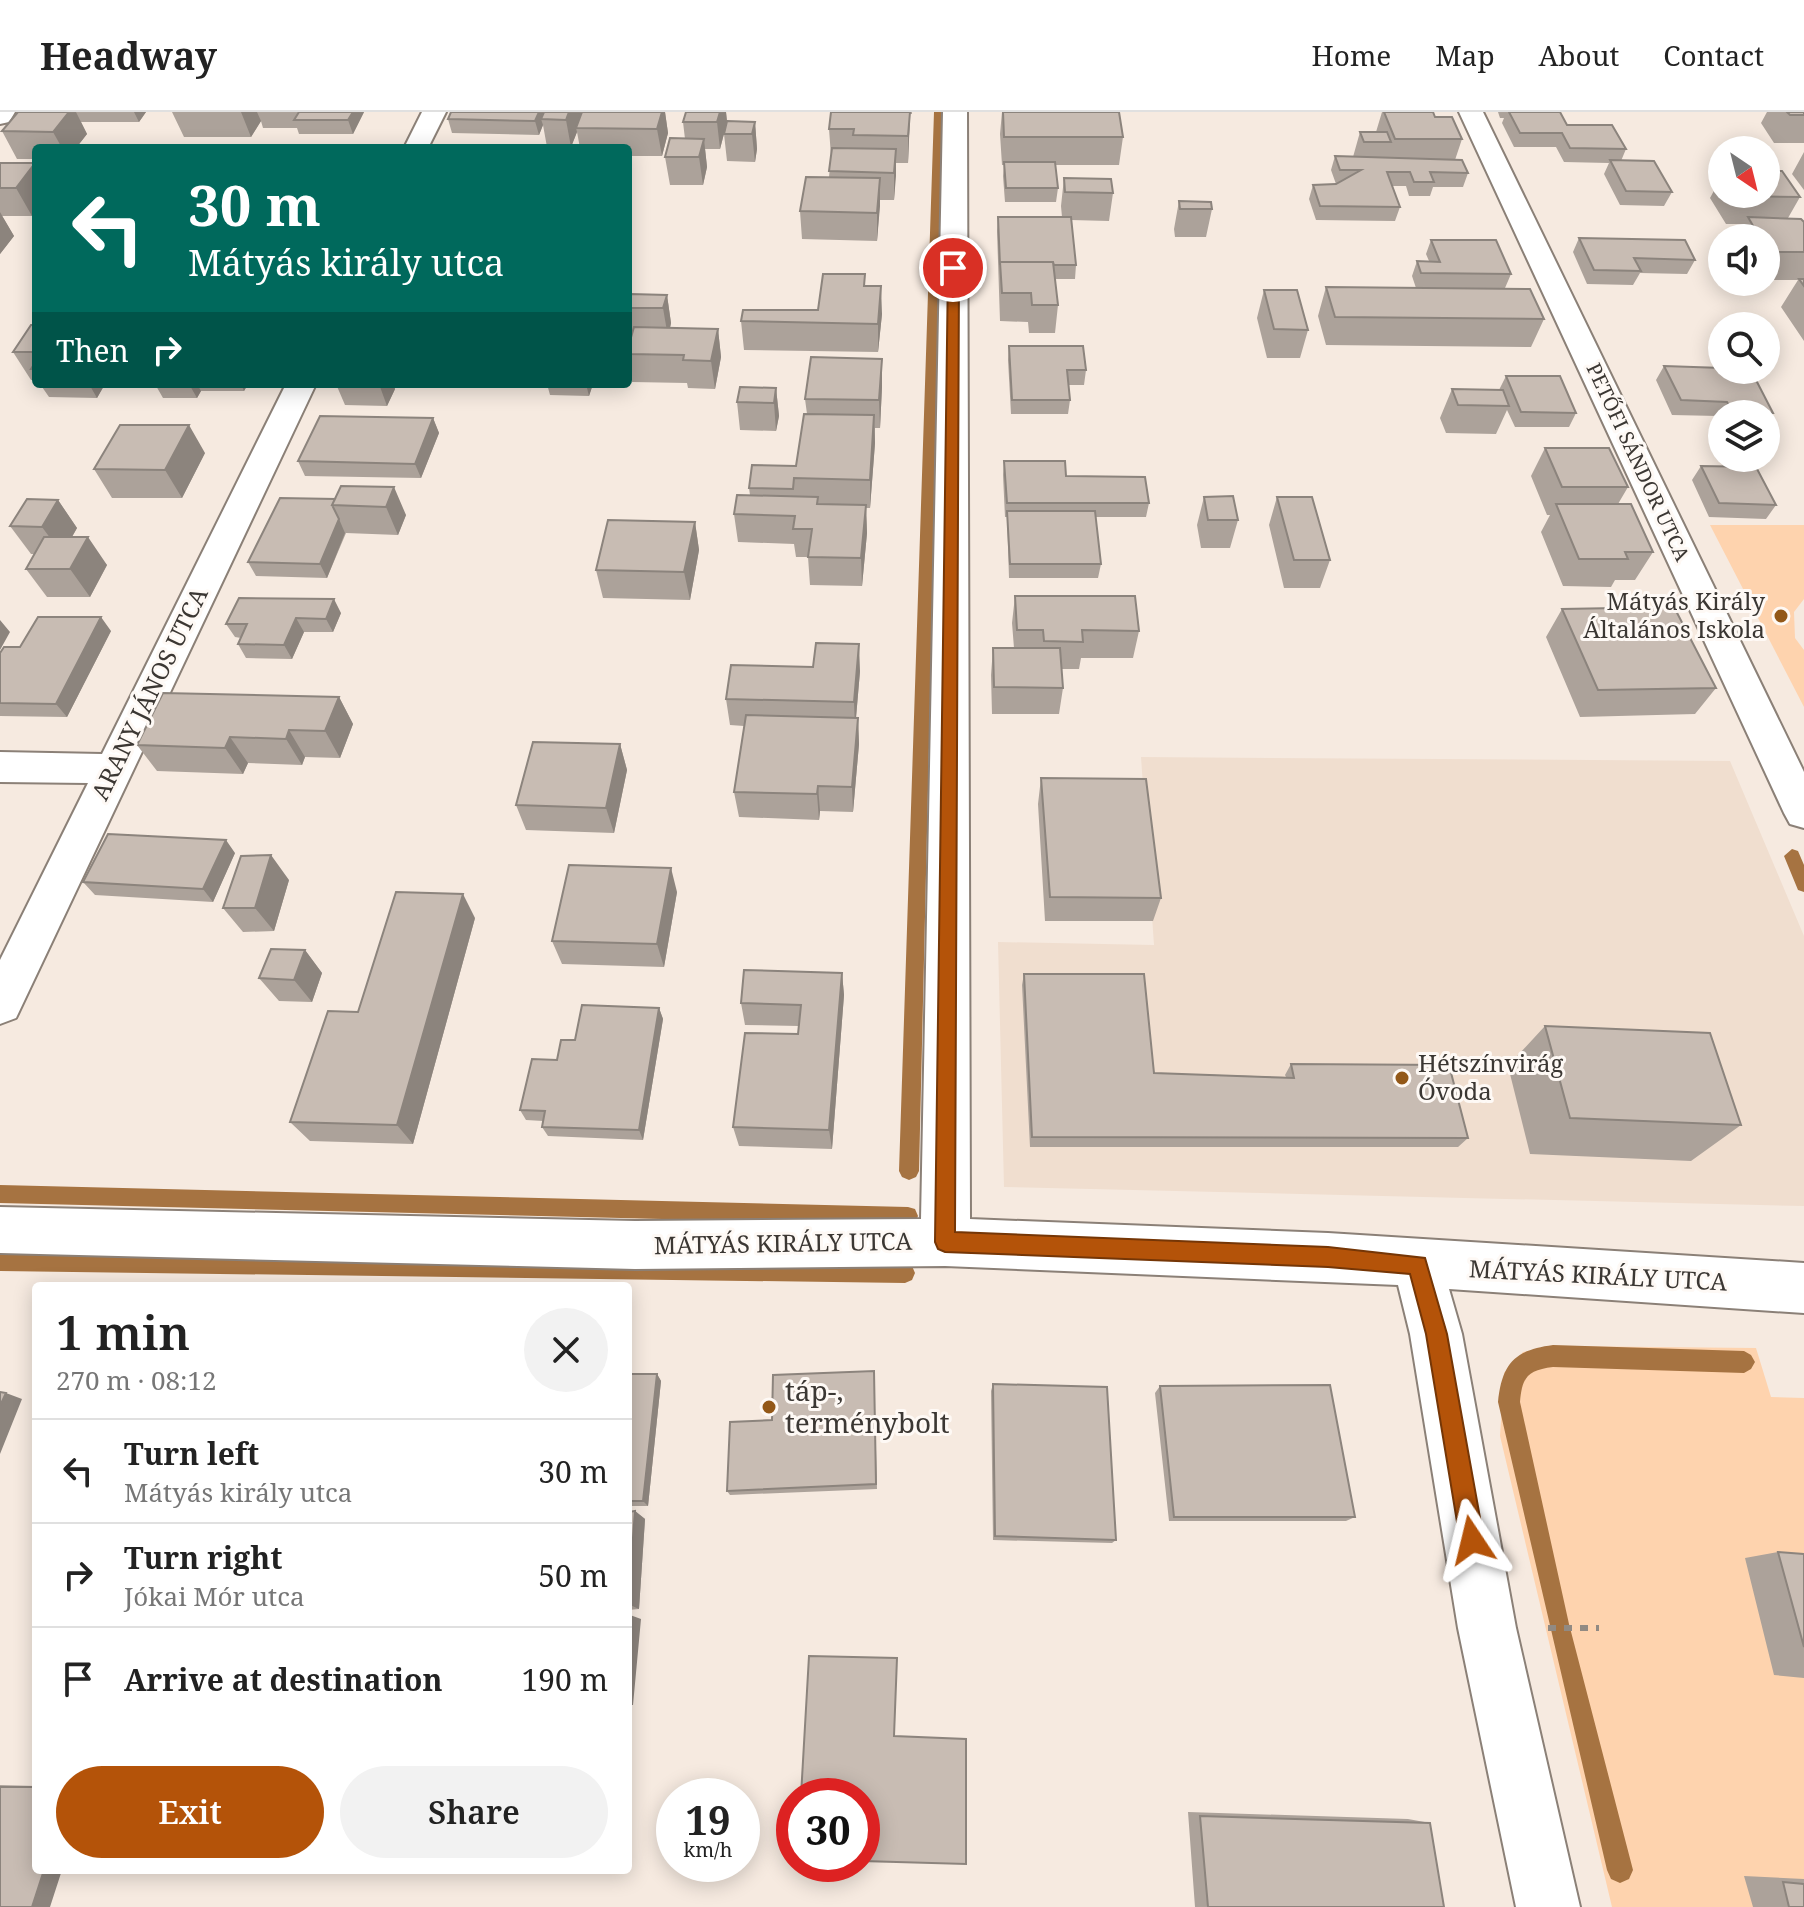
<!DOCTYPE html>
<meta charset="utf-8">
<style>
body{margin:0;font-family:"Noto Serif",serif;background:#f2f2f2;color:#222;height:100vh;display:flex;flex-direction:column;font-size:30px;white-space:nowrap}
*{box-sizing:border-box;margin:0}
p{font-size:26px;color:#767676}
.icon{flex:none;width:44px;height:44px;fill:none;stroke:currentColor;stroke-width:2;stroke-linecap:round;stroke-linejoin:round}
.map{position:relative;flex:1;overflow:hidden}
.drawer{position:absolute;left:32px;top:1170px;width:600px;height:592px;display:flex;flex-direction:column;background:#fff;border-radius:8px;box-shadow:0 4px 20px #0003}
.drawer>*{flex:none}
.banner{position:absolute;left:32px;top:32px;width:600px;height:244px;border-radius:8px;box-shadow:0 4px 20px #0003;background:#00695c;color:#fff;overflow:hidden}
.needle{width:52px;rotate:145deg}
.buttons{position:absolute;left:1708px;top:24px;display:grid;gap:16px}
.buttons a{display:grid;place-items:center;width:72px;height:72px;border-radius:50%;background:#fff;box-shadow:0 4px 20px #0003;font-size:40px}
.speed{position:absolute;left:656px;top:1666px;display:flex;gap:16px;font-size:40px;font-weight:700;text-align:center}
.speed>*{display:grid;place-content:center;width:104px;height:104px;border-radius:50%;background:#fff;box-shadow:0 4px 20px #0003;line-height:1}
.speed small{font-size:20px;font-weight:400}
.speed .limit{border:12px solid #d22;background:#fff;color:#111}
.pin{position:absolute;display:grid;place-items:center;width:68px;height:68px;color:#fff;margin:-34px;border:4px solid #fff;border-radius:50%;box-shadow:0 2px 8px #0007}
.me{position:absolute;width:88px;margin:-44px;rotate:350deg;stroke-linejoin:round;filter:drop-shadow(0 0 6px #0008)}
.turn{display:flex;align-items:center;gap:28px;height:168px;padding:0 24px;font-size:36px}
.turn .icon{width:104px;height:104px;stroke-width:2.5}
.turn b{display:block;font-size:56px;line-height:68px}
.then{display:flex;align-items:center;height:76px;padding:0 24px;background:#0003;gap:16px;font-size:30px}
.round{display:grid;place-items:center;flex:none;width:84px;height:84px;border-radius:42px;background:#f2f2f2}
.headline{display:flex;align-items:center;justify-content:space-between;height:136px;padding:0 24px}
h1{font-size:48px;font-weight:600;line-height:60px}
.action{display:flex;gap:16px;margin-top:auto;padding:16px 24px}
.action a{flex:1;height:92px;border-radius:48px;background:#b45309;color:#fff;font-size:32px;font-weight:600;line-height:92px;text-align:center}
.action a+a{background:#f2f2f2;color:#222}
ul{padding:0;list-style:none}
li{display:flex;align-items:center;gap:24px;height:104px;padding:0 24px;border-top:2px solid #e0e0e0}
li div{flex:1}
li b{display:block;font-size:30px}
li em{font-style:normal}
header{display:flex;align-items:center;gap:48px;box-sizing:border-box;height:112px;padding:0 40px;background:#fff;border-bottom:2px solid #e0e0e0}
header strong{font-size:38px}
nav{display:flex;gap:44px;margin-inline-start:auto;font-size:28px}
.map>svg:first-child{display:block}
.built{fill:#f0decf}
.green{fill:#fed3ae}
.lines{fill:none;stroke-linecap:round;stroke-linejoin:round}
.stream{fill:#a67341;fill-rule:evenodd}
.minor-casing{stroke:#8b8077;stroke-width:4}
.path{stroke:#918a83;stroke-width:6;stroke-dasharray:8 8;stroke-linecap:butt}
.minor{fill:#fff;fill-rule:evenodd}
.wall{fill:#aca29a}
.shaded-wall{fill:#8c847d}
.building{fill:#c8bcb3;stroke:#8c847d;stroke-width:2}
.route{fill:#b45309;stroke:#753606;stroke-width:2}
.poi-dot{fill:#935818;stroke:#fef9f5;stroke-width:3}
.labels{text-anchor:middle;stroke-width:6;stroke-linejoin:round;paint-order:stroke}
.far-street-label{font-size:20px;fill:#3b3733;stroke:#fef9f5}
.poi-label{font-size:24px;fill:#3b3733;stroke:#fef9f5;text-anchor:end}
.street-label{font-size:24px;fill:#3b3733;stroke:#fef9f5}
.near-poi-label{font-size:28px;fill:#3b3733;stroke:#fef9f5;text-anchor:start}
</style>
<header>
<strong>Headway</strong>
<nav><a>Home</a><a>Map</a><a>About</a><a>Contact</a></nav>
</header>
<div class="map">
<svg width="1804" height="1795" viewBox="0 0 1804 1795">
<rect width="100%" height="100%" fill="#f6eae0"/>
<path class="built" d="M1141,645L1730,649L1804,824V1094L1004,1075L998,830L1154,833Z"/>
<path class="green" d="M1710,413H1804V487L1794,500L1795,526L1804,538V595Z
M1554,1234L1756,1236L1771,1285L1804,1286V1795H1612L1500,1324L1504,1261L1523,1240Z"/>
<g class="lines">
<path class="stream" d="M934,0H944L919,1059L916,1065L909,1068L902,1065L899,1059Z
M1792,737L1798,739L1804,753V780L1798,778L1784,744Z
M0,1073L908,1095L915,1097L918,1104L915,1111L908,1113L0,1091Z
M0,1139L905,1151L912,1154L915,1161L912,1168L905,1171L0,1159Z
M1553,1233L1744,1239L1751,1243L1755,1250L1751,1257L1744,1261L1553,1255C1528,1258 1522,1265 1520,1290L1569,1512L1633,1758L1629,1767L1620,1771L1611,1767L1607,1758L1498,1290C1502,1251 1515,1238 1553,1233Z"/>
<defs>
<path id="minor" d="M0,0H15L9,10L0,12Z
M422,0H446L428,36H404Z
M943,0H967L970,1107L1328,1121L1804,1151V1201L1449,1177L1462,1222L1516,1516L1580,1795H1516L1458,1516L1410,1222L1398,1173L945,1154L635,1157L0,1141V1095L635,1109L921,1107Z
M1459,0H1483L1804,660V716L1790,712L1784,701Z
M286,272H316L16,906L0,912V848L88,671L0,670V640L102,642Z"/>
</defs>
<use href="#minor" class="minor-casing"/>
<path class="path" d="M1548,1516H1599"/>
<use href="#minor" class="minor"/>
</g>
<path class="wall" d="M18,0H146L139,10H81L87,22L76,36H36V47H17L2,19Z
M172,0H364L353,22H299L297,16H263L261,9L251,25H184Z
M451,0H665L668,21L662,44H628V36H580L577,20L571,35H547L543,13L539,23L452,21L448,7Z
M686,0H726L727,9L755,10L757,37L755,50L727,49L724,22L720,37H705L707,55L703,73H670L665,45L685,27L683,10Z
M831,0H912V2H910L908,51H896L894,88H880L877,129L802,127L800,99L829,65L831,44L829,17Z
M1002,0H1119L1123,25L1119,53H1055L1058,76L1056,90H1005L1003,64L1004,53H1002L1000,22Z
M1382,0H1433L1435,5L1462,27L1455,48L1468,61L1463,75H1433L1430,84H1409L1406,74H1392L1400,95L1395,109L1316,108L1309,87L1313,73L1336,72L1331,58L1335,44L1353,45L1360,20H1376Z
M1498,0H1560L1567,13L1626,37L1621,49L1672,80L1664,94L1620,93L1604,62L1609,51L1564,50L1556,35H1514L1502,11L1504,6H1500Z
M1767,0H1804V31H1774L1761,11Z
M1804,40V78L1792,62Z
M0,51H35L36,53V98L32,104H2L14,124L0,142Z
M1722,64V82H1766L1800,85L1788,106L1804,110V229L1781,195L1798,168H1766V126H1736L1744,112H1726L1710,86Z
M1064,66L1113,81L1109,109L1071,108L1076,153L1075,167H1055L1058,193L1055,221H1029L1028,210L1000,209L997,119L998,105H1062L1061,94Z
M1179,89L1212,97L1206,125H1175L1174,117Z
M1579,126L1695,148L1687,162L1640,161L1633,173L1587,172L1573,140Z
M1431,128L1511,162L1505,176H1416L1412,164L1417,149H1429L1426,142Z
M865,162V174L882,202L878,240L744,238L741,209L818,198Z
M1326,175L1544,207L1531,235L1326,233L1318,204Z
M1264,178L1308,218L1300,246H1267L1257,206Z
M667,183L671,211L670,216L718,217L721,245L715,277L688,276L687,271L632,270L628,249V236L631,224L628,207V189Z
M36,213V268H31L13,240Z
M1009,234L1086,258L1084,273H1068L1070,288L1068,302H1011L1008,248Z
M1664,254L1739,268L1773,301L1766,312V302H1722V311L1718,304L1672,303L1656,268Z
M1506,264L1576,301L1569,315H1515L1507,298L1496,322L1446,321L1440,306L1452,277L1499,278Z
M40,272H105L97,286L49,285Z
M155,272H248L244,279H201L197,286H163Z
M336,272H393L395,277L387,294L345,293Z
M547,272H593L589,284L550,283Z
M882,275L880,316H875V331L870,396H866L867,421L862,474L810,473L808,445H796L794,432L738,430L734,402L750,383L749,376L796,354L807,302L805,287Z
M776,276L779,304L776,319L740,318L737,290Z
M433,306L439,321L421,366L305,364L298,349Z
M1545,336L1628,375L1618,392L1653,440L1635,468H1615L1611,475L1563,474L1541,420L1550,403H1547L1531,364Z
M205,341L182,386H112L94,357Z
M1004,349L1066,364L1149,391L1146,405H1095L1101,452L1098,466H1009L1007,405H1005L1003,363Z
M1701,354L1776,393L1766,407L1709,405L1692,368Z
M341,374L406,403L398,423L346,421L327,466L256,464L248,450L335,387Z
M1204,385L1238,408L1230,436H1201L1197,413Z
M1277,385L1330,448L1320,476H1284L1269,413Z
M58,388L77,416L72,425L107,453L90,485H47L26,457L35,442H31L10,414Z
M695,410L699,438L690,488L603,486L596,458Z
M1015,484L1139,519L1133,546H1081L1079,557H1061L1063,576L1059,602H992L991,563L993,536H1014L1012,511Z
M1562,497L1716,576L1695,602L1580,605L1546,525Z
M341,501L333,520H304L292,547L246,546L238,532L241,526L235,525L226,512Z
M111,519L67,605L0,604V541L20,535Z
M860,559L856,606H858L859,632L853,700L820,699L819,708L739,705L734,680L744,614L730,613L726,587Z
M339,585L353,612L340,646L305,645L302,653L248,651L243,662L157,659L137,633Z
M620,632L627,658L614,721L526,718L516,693Z
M1041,666L1161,786L1153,809H1045L1038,692Z
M235,741L213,790L95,783L83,770Z
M289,768L274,819L243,820L223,796Z
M677,780L664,855L562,852L552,829Z
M475,806L413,1032L310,1029L290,1010L358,900Z
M305,838L322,861L312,890L279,889L259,866Z
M842,861L844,883L832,1037L739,1034L733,1015L798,922L799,914L745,913L741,891Z
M1024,862L1154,961L1286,965L1285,963L1291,952L1468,1026L1458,1035H1030L1022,873Z
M659,896L663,907L643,1028L548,1024L542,1015L543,1009L526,1008L520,998L575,928Z
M1545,914L1741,1013L1691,1049L1530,1042L1508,954Z
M874,1259L877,1377L730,1383L727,1379L772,1308Z
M628,1262H657L661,1269L648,1394H628Z
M993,1272L1116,1428L1112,1431L993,1428L991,1279Z
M1160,1274L1355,1405L1346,1409H1169L1155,1281Z
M635,1399L645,1407L639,1497L628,1498V1400Z
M1778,1440L1804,1442V1566L1774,1563L1745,1446Z
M0,1673L36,1674V1758L0,1795Z
M1188,1700L1408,1707L1430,1711L1444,1795H1195Z
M1744,1764L1804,1767V1795H1753Z"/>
<path class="shaded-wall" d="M69,0H76L87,22L76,36H62L53,20Z
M134,0H146L139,10Z
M241,0H257L261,9L251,25Z
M353,0H364L353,22L348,8Z
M539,0H546L541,7L543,13L539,23L535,9Z
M569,0H582L576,16L577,20L571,35L566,8Z
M662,0H665L668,21L662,44L657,17Z
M720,0H726L727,10L720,37L717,10Z
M910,0L909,28L908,51V24Z
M755,10L757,37L755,50L752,22Z
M704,27L707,55L703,73L699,45Z
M896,37V64L894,88V61Z
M35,51L36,98L32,104L16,76Z
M880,66V94L877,129V101Z
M0,100L14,124L0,142Z
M881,174L882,202L878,240V212Z
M667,183L671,211L668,225L663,196Z
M718,217L721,245L715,277L711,249Z
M882,247V275L880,316L879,288Z
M89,272H105L97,286Z
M189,272H197L201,279L197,286Z
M241,272H248L244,279Z
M379,272H393L395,277L387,294Z
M586,272H593L589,284Z
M776,276L779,304L776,319L774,291Z
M874,303L875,331L870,396V368Z
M433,306L439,321L421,366L415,352Z
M189,313L205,341L182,386L165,358Z
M394,375L406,403L398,423L386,395Z
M58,388L77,416L62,442L42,415Z
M866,393L867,421L862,474L861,446Z
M339,407L345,421L327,466L320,452Z
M695,410L699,438L690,488L684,460Z
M88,425L107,453L90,485L70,457Z
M334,487L341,501L333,520L326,507Z
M101,505L111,519L67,605L56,592Z
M296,506L304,520L292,547L284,533Z
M0,508L10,520L0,538Z
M859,532L860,559L855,617L854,590Z
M339,585L353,612L340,646L325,619Z
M858,606L859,632L853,700L852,675Z
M289,618L305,645L302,653L286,627Z
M230,625L248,651L243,662L225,636Z
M620,632L627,658L614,721L606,696Z
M818,674L820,699L819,708L817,682Z
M226,728L235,741L213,790L203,777Z
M271,743L289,768L274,819L255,796Z
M671,756L677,780L664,855L657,832Z
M463,782L475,806L413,1032L397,1013Z
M305,838L322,861L312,890L294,868Z
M842,861L844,883L832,1037L829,1018Z
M659,896L663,907L643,1028L639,1018Z
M657,1262L661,1269L648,1394L643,1389Z
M6,1281L22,1287L0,1342V1294Z
M635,1399L645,1407L639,1497L628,1492Z
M630,1503L641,1507L633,1593H628V1525Z
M44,1758H62L50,1795H32Z"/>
<path class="building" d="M18,0H69L53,20L2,19Z
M299,0H353L348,8H294Z
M451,0H539L535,9L448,7Z
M544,0H569L566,8L541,7Z
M582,0H662L657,17L576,16Z
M686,0H720L717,10H683Z
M831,0H910L908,24L853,23L854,17H829Z
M1003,0H1119L1123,25H1004Z
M1384,0H1433L1435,5H1452L1462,27H1395Z
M1509,0H1560L1567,13H1612L1626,37L1570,36L1562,21H1520Z
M1787,0H1804V3H1790Z
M727,9L755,10L752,22H724Z
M1360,20H1387L1391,30H1364Z
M670,26L704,27L699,45H665Z
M263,35H354L263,36Z
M832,36L896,37L894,61L829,59Z
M1335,44L1462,48L1468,61L1430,60L1434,70H1414L1410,60H1387L1400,95L1320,94L1313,73L1336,72L1361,58H1340Z
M1610,48L1654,49L1672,80L1626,79Z
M1004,50H1055L1058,76H1006Z
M0,51H35L16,76H0Z
M1766,59H1782L1800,85L1741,84L1740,82H1766Z
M806,65L880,66L877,101L800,99Z
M1064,66L1111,67L1113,81L1065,80Z
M1179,89L1211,90L1212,97H1180Z
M998,105H1071L1076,153H1054L1053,150H1000V153Z
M1748,105L1801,107L1804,110V140H1769L1766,135V126H1760Z
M1579,126L1685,128L1695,148L1634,146L1641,159L1594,158Z
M1431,128H1496L1511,162L1421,161L1417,149L1440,150Z
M1000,150H1053L1058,193H1032L1031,181H1002Z
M823,162H865L864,174H881L878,212L741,209L743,198H818Z
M1799,167H1804V174Z
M1326,175L1530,177L1544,207L1335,205Z
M1264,178H1297L1308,218L1274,217Z
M630,182L667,183L663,196H628Z
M31,213H36V240H13Z
M634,215L718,217L711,249L683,248L684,243L628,242V236Z
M1009,234H1083L1086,258H1067L1070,288H1012Z
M811,245L882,247L879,288L805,287Z
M36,249V257H31Z
M1664,254L1722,256V258H1733L1739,268H1756L1773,301L1733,300L1727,290L1681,288Z
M1506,264H1560L1576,301L1521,300Z
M740,275L776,276L774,291L737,290Z
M1452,277L1503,278L1509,294L1458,293Z
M804,302L874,303L870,368L794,366L793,377L749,376L752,353L796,354Z
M320,304L433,306L415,352L298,349Z
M120,313H189L165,358L94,357Z
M1545,336H1609L1628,375H1562Z
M1004,349H1065L1066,364L1145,365L1149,391H1007Z
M1701,354L1756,355L1776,393L1719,391Z
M341,374L394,375L386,395L332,393Z
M737,383L818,385L817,392L866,393L861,446L808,445L812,417H793L795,404L734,402Z
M1233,384L1238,408H1208L1204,385Z
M1277,385H1312L1330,448H1294Z
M280,386L335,387L332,393L339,407L320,452L248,450Z
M27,387L58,388L42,415L10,414Z
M1556,392H1631L1653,440H1625L1628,447H1579Z
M1007,399H1095L1101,452H1010Z
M608,408L695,410L684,460L596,458Z
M44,425H88L70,457H26Z
M1015,484H1135L1139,519L1082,518L1083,530L1044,529L1043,518H1017Z
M239,486L334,487L326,507L296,506L284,533L238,532L247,512H226Z
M1674,495L1716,576L1598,578L1562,497Z
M38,505H101L56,592L0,591V541L4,535H20Z
M816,531L859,532L854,590L726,587L731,553L813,555Z
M993,536H1060L1063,576L994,575Z
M163,581L339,585L325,619L289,618L286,627L230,625L225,636L137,633Z
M746,603L858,606L852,675L818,674L817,682L734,680Z
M533,630L620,632L606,696L516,693Z
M1041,666L1146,667L1161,786L1050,785Z
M108,722L226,728L203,777L83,770Z
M271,743L255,796H223L241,744Z
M569,753L671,756L657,832L552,829Z
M396,780L463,782L397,1013L290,1010L328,899L358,900Z
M271,837L305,838L294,868L259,866Z
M744,858L842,861L829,1018L733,1015L745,921L798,922L801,893L741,891Z
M1024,862H1144L1154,961L1294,966L1291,952L1449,953L1468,1026L1032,1025Z
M582,893L659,896L639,1018L542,1015L545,999L520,998L532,947L557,948L561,928H575Z
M1545,914L1710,921L1741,1013L1570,1006Z
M874,1259L876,1372L727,1379L730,1310L772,1308L773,1263Z
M628,1262H657L643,1389H628Z
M993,1272L1107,1275L1116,1428L995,1424Z
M1330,1273L1355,1405H1174L1160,1274Z
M0,1280L6,1281L0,1294Z
M635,1399L628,1492V1400Z
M1778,1440L1804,1442V1535Z
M628,1503H630L628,1525Z
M809,1544L897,1546L894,1624L966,1627V1752L862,1749V1684H801Z
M0,1675H36V1758H44L32,1795H0Z
M1200,1704L1430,1711L1444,1795H1208Z
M1783,1770L1804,1772V1795H1789Z"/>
<path class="route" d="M953,152L959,156L955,1120L1328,1135L1425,1146L1447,1222L1484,1428L1480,1436L1472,1439L1464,1436L1460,1428L1426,1222L1410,1162L1328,1155L945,1140L938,1137L935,1130L948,156Z"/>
<g class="poi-dot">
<circle cx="1781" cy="504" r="8"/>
<circle cx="1402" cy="966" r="8"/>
<circle cx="769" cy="1295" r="8"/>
</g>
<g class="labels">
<g class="far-street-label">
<text transform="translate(1638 350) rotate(65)" y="7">PETŐFI SÁNDOR UTCA</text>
</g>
<g class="poi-label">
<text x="1765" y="498">Mátyás Király<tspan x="1765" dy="28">Általános Iskola</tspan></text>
<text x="1418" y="960" text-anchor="start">Hétszínvirág<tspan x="1418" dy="28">Óvoda</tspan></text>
</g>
<g class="street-label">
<text transform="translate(150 582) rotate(-64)" y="8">ARANY JÁNOS UTCA</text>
<text transform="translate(783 1132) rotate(-1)" y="8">MÁTYÁS KIRÁLY UTCA</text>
<text transform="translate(1598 1164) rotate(3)" y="8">MÁTYÁS KIRÁLY UTCA</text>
</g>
<g class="near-poi-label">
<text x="785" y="1289">táp-,<tspan x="785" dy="32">terménybolt</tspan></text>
</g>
</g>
</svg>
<div class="buttons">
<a><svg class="needle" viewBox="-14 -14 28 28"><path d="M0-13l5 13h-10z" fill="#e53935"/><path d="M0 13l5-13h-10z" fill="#767676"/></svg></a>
<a><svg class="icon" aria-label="sound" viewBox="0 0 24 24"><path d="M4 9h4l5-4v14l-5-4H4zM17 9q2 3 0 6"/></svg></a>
<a><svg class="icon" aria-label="search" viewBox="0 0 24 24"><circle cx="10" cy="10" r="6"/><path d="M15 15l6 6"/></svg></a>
<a><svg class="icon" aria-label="layers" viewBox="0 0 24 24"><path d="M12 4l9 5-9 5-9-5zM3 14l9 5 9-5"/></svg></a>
</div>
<div class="speed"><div>19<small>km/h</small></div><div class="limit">30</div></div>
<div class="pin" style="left:953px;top:156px;background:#d93025"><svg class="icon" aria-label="arrive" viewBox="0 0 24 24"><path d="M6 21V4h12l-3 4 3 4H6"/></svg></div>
<svg class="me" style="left:1472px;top:1428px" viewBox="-20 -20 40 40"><path d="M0-17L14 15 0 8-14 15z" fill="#b45309" stroke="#fff" stroke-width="4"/></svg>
<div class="banner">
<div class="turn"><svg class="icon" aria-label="left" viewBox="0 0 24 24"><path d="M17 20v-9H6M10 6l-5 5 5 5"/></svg><div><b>30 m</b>Mátyás király utca</div></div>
<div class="then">Then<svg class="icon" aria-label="right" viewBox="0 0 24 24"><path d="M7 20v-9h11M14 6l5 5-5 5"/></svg></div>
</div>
<section class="drawer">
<div class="headline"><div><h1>1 min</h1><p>270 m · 08:12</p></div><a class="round"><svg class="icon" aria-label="close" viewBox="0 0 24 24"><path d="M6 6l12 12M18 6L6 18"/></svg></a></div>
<ul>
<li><svg class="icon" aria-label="left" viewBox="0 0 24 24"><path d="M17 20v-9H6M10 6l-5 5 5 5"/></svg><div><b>Turn left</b><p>Mátyás király utca</p></div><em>30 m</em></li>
<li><svg class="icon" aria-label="right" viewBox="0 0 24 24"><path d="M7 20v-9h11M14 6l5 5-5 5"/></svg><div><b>Turn right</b><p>Jókai Mór utca</p></div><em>50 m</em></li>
<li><svg class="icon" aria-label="arrive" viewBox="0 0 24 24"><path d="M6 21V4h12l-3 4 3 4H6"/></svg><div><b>Arrive at destination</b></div><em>190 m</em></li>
</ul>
<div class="action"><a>Exit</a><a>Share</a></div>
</section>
</div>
